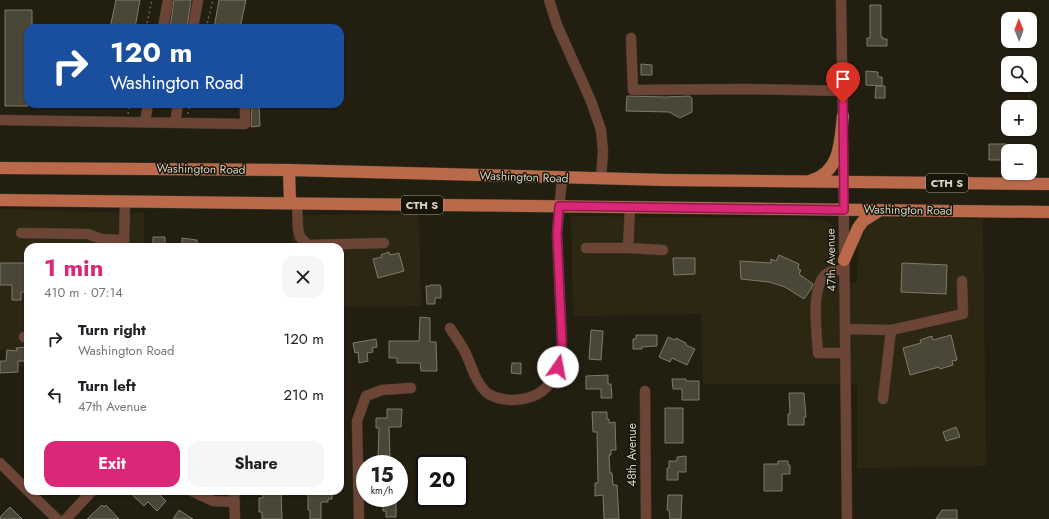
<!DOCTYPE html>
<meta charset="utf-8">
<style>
body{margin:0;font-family:Jost,sans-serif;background:#f6f6f6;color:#202124;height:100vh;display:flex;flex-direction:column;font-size:15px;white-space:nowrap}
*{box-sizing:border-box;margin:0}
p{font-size:13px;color:#757577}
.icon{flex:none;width:22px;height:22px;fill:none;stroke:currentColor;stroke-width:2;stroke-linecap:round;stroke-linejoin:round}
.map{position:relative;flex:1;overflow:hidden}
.drawer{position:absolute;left:24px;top:243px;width:320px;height:252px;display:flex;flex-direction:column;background:#fff;border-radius:12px;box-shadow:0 1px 3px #0004}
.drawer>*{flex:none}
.banner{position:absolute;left:24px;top:24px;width:320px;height:84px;border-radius:12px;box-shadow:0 1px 3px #0004;background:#1a4fa0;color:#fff;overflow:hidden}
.needle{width:26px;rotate:359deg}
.fabs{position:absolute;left:1001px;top:12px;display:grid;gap:8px}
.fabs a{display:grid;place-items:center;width:36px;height:36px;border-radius:8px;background:#fff;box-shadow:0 1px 3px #0004;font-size:20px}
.speed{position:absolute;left:356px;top:455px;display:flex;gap:8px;font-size:20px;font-weight:700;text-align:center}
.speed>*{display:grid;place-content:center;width:52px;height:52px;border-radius:50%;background:#fff;box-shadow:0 1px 3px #0004;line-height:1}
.speed small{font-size:10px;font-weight:400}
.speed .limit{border:2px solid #111;border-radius:6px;background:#fff;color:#111}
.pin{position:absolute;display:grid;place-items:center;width:34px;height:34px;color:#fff;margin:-41px -17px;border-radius:50% 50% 50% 0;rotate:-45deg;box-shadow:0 0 4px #0007}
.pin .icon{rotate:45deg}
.me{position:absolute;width:44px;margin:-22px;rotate:12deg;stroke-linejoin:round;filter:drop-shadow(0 0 3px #0008)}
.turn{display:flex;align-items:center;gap:14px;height:84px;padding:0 20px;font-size:18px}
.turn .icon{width:52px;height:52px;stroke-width:2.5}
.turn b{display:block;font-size:28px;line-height:34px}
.round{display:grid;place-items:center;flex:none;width:42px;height:42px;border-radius:12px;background:#f6f6f6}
.overview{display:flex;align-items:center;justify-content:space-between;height:68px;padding:0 20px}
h1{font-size:24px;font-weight:700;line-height:30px;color:#db2777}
.cta{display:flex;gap:8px;margin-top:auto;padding:8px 20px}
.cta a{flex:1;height:46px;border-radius:12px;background:#db2777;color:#fff;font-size:16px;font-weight:700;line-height:46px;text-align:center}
.cta a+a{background:#f6f6f6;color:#202124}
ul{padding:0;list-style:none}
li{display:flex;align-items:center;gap:12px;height:56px;padding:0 20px}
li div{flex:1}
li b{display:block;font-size:15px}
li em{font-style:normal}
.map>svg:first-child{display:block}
.built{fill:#2c2713}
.building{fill:#4b4738;stroke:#7f7b6a}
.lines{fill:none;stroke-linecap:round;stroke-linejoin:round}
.minor-casing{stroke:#3f3b2e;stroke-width:11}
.major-casing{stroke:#3f3b2e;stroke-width:13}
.path{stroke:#666256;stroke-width:1.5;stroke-dasharray:2 3;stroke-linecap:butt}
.minor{stroke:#6c4536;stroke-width:10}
.major{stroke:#ba6a4b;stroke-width:12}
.route-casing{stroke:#8e194d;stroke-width:10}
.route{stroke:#db2777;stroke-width:7}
.labels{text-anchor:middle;stroke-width:3;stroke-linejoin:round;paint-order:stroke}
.shield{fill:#181507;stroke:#9c9a90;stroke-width:1}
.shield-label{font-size:11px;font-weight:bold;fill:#d5d3ca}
.street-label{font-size:12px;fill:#d5d3ca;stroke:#181507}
</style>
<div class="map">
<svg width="1049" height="519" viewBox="0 0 1049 519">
<rect width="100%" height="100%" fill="#221e10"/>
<path class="built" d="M0,209L144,213V247H28V366H17L16,350H0Z
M419,214L421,306L340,307V247H292V215Z
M571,216L821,219L830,223L835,229L837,239L838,282L857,283L858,243L860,234L868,221L889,217L983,219L986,466L857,468V384H703L701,314L573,316Z"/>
<path class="building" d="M116,0H140L135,28H110Z
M174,0H191L187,28H170Z
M219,0H246L240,28H214Z
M870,5H881V37H883V39H887V46H867V38H870Z
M5,10H32V28H28V106H5Z
M641,64L652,65V75H641Z
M866,71L878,72V77H882V86L866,85Z
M876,86H885V98H875Z
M627,96L665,97L689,96L692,98V112L680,118L669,112L626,111Z
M252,104H259L260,126L251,127Z
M989,144H1006V160H989Z
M153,237H165V247H153Z
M182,238L197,240V247H182Z
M389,252L390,255L399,253L404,271L378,278L373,259L382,257L381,255Z
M779,255L799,264L798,269L801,270L799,274L813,284L811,289L804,299L785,287L769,282L741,279L740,261L771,263V259L776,261Z
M673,258H695V274L674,275Z
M0,263H28V292H21V300H12V285H0Z
M902,263L947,265L946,294L901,292Z
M430,285H440L441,287V298H435V304H427L426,286H430Z
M420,317L430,318V342H436L437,371H421L420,363H397V358H389V341H419Z
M591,330L603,331L601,360L589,359Z
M636,335H657V346L642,347V349H633V339H636Z
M951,335L957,360L952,361L953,365L940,369L939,367L910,375L903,348L921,343L920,340L932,336L933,340Z
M668,337L675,340L676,338L686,343V345L695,349L687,365L672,358L670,362L659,357Z
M376,339L377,347L372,348L373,352L367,353L368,361L359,363L358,352L355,353L353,343Z
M27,347L28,361H18V372L0,373V361H6L7,350L17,351L16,348Z
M512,363H521V374L511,373Z
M608,375V384H611L612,398H601V389H586V376Z
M672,379H686V381H699V400H682V389H673Z
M789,393H804L806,417H804V425H788V414H790Z
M665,408H683V443H665Z
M387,409H402L401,427H389L390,456L378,457L379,428H376V418H387Z
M592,412H607V419H609V423L615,422L616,450H611V455H609L610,473H612L613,485H617L619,519H604L603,495L595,496V483H598L597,432H593Z
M956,427L960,437L946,441L943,432Z
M686,456V472H678V480H667V468H669V461H677V457Z
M778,461H788V465H790V474H782V491H764V464H778Z
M128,491H156L166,501L157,511L148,502L144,506Z
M263,491H281L282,519H262V512H259V498H263Z
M308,491H332V499H328V502H321V519H310V510H308Z
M668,495H682L681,519H670L669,510H667Z
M383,498H396V517H386V511H383Z
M102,505L104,507L106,505L119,519H87Z
M10,507L22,519H0V517Z
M179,510L193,519H173Z
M942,510H957V519H936Z"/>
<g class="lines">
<defs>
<path id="minor" d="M549,0L557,25L591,101L601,130L603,151L601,179
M841,0L843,124
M163,28L168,0
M193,28L198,0
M631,38L633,90L745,89L843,91
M0,120L245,124V104
M145,122L148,104
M175,123L178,104
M843,140L847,519
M297,203L298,229L300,237L308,245L384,243
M21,233L88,234L101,239L124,240
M124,245L125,201
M586,248H628L630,207
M628,248L663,250
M844,270C837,270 832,270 826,274C810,288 817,334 818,353H845
M450,328C455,336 462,345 466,354C472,367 475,381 486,392C491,397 504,400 512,400C549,399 558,377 562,343L557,233L562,178
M845,329L891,330L883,399
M891,330L963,314L962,281
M24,337L28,338
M645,391L646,519
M0,463L28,491
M28,491L57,519
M192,491L213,501L235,502
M234,491L235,519
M66,519L92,491
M359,519L357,421L366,396L382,390L411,388"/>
<path id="major" d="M0,168L289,170L666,180L1049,184
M289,170L290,203
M812,180C841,171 840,141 843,116
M0,200L1049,212
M844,260L858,228L863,221L879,211"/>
</defs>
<use href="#minor" class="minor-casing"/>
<use href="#major" class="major-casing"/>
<path class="path" d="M146,28L152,0
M206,28L213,0
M128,114L130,104
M188,114L190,104"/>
<use href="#minor" class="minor"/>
<use href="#major" class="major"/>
</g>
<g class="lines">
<defs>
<path id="route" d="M558,367L560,359L562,344L557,233L559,206L844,210L843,103"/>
</defs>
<use href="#route" class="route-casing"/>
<use href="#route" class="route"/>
</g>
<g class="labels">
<g class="shield">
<rect x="926" y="174" width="42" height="18" rx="3"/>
<rect x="401" y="196" width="42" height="18" rx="3"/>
</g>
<g class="shield-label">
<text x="947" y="187">CTH S</text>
<text x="422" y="209">CTH S</text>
</g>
<g class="street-label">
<text transform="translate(201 169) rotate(1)" y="4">Washington Road</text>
<text transform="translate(524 177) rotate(2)" y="4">Washington Road</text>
<text transform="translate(908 210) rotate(1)" y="4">Washington Road</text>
<text transform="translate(831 260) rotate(-91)" y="4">47th Avenue</text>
<text transform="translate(632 455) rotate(-90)" y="4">48th Avenue</text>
</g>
</g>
</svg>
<div class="fabs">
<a><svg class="needle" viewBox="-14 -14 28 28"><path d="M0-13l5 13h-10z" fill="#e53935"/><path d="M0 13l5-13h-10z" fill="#757577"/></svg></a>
<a><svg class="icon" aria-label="search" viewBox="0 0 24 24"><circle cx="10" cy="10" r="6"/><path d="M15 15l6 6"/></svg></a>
<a>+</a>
<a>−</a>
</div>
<div class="speed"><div>15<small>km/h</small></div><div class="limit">20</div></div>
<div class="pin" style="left:843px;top:103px;background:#d93025"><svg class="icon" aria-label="arrive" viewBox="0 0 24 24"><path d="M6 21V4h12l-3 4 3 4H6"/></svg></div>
<svg class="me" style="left:558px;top:367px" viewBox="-20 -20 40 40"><circle r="19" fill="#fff"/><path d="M0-13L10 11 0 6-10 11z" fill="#db2777"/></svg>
<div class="banner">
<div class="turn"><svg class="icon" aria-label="right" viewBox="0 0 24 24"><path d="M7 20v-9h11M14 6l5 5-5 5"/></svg><div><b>120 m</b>Washington Road</div></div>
</div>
<section class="drawer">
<div class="overview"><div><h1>1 min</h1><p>410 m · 07:14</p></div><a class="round"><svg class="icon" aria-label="close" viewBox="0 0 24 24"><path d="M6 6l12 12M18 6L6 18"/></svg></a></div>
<ul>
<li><svg class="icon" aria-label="right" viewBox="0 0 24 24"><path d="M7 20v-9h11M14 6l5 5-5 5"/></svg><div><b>Turn right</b><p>Washington Road</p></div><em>120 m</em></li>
<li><svg class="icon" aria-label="left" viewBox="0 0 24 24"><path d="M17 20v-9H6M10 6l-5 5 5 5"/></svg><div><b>Turn left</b><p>47th Avenue</p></div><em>210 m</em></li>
</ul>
<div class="cta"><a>Exit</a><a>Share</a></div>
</section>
</div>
